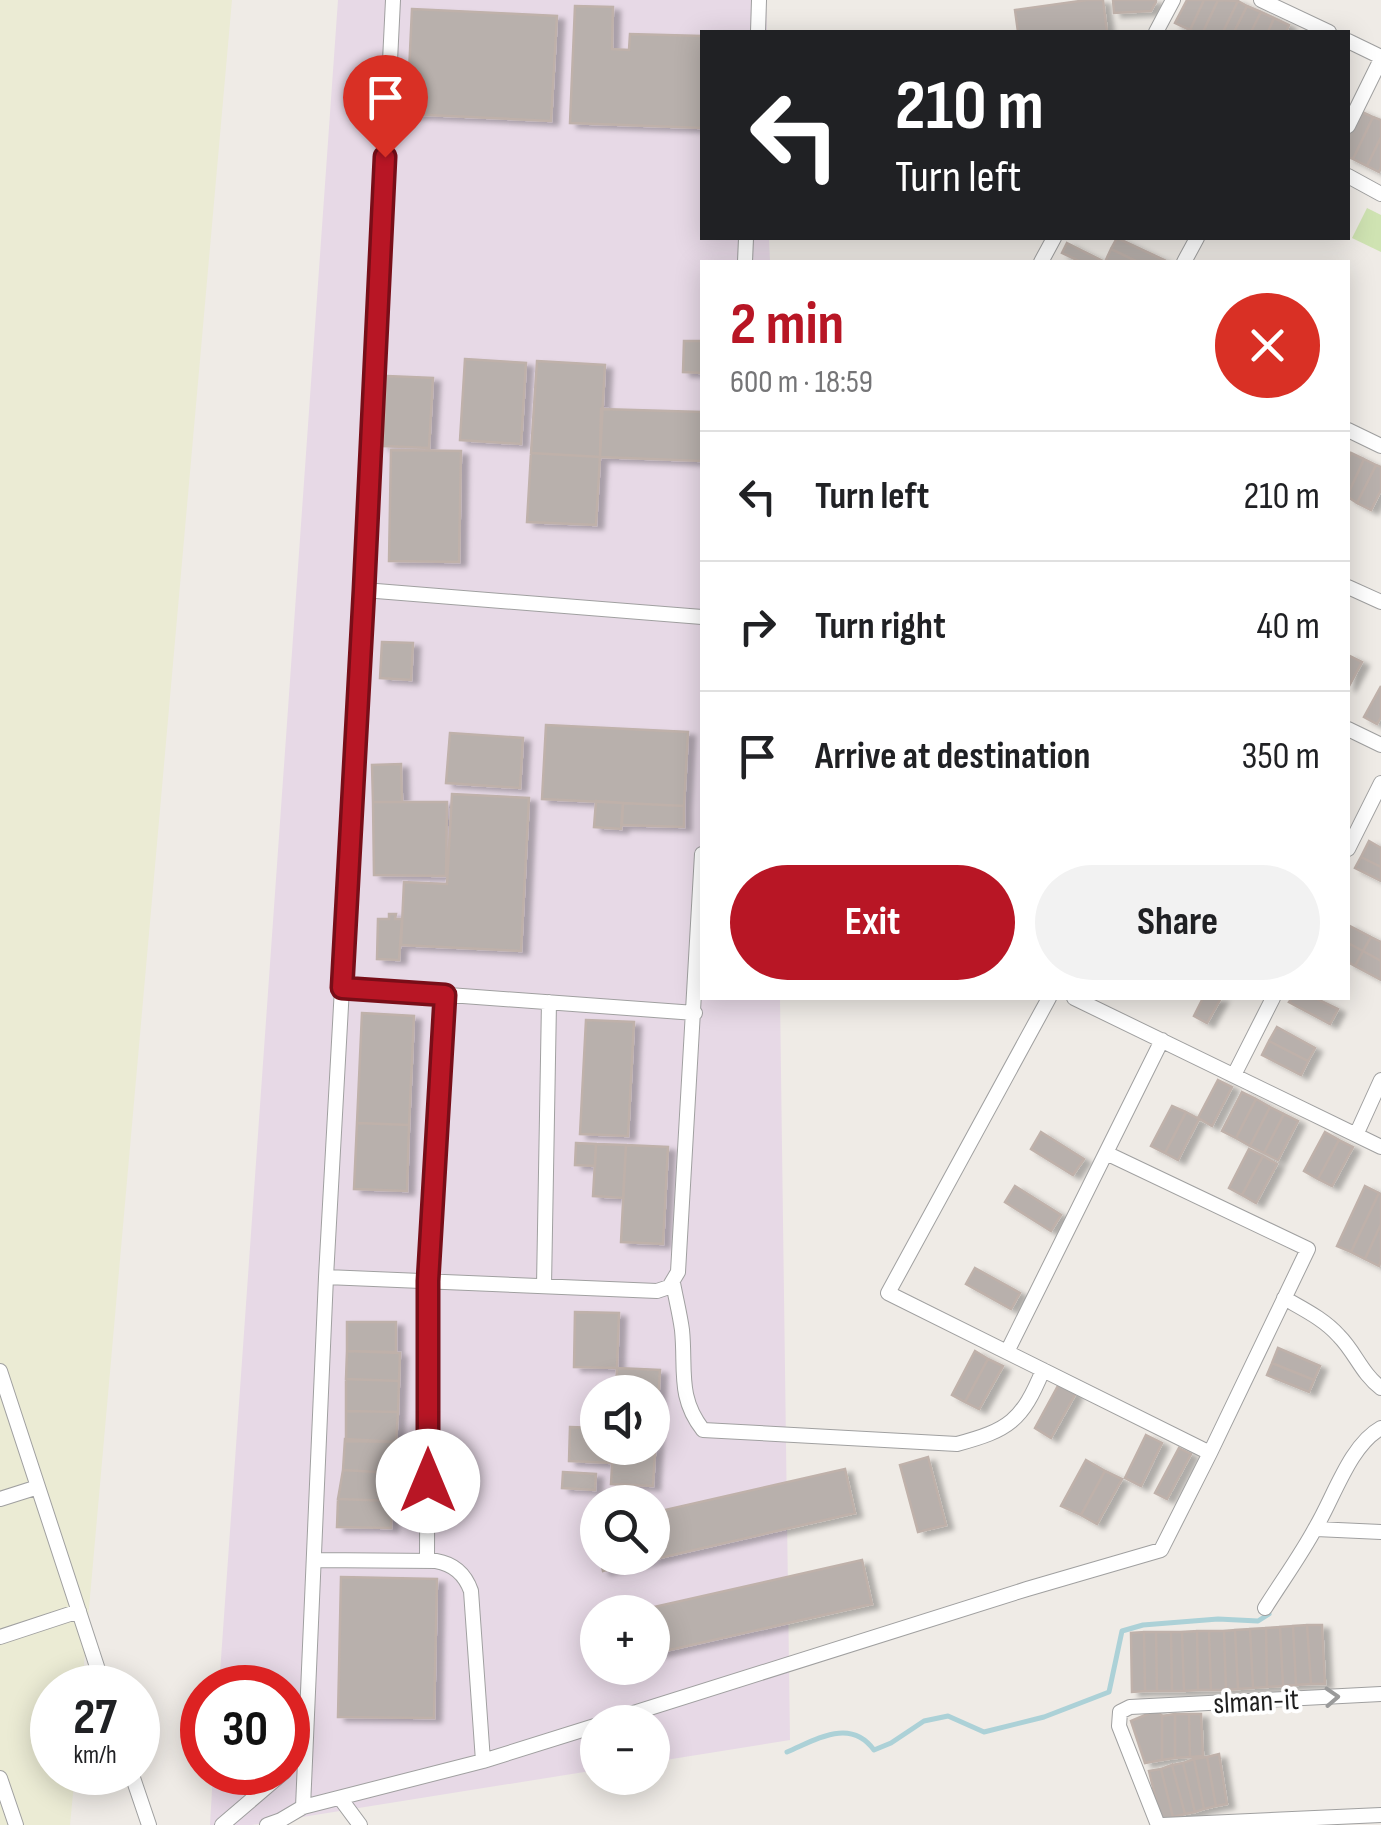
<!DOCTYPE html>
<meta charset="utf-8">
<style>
body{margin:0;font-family:"Sofia Sans Condensed",sans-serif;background:#f2f2f2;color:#202124;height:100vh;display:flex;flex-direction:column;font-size:38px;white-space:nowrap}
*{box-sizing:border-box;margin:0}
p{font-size:32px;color:#757577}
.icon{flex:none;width:55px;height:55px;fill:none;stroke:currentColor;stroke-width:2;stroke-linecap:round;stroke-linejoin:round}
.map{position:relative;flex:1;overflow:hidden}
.sheet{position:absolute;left:700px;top:260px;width:650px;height:740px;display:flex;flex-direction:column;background:#fff;border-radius:0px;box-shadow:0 5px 25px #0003}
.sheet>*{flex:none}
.guide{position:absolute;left:700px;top:30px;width:650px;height:210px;border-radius:0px;box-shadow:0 5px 25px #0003;background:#202124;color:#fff;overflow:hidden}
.controls{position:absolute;left:580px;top:1375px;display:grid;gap:20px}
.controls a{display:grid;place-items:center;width:90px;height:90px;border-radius:50%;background:#fff;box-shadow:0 5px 25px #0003;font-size:50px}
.speed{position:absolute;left:30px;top:1665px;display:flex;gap:20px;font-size:50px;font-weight:700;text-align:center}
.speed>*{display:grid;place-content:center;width:130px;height:130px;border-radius:50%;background:#fff;box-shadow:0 5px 25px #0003;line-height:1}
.speed small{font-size:25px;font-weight:400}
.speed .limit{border:15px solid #d22;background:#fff;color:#111}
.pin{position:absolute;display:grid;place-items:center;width:85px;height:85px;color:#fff;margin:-102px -42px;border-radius:50% 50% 50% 0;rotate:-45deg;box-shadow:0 0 10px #0007}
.pin .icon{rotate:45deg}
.me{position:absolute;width:110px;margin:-55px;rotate:0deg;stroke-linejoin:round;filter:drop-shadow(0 0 8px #0008)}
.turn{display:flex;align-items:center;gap:35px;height:210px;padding:0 30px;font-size:45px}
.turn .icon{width:130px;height:130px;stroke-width:2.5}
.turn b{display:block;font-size:70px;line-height:85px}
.round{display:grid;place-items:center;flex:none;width:105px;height:105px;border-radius:52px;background:#f2f2f2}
.headline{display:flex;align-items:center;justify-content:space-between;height:170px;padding:0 30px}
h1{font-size:60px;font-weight:700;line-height:75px;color:#b81625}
.primary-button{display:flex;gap:20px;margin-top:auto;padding:20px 30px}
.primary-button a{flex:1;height:115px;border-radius:60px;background:#b81625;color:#fff;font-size:40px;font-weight:700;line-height:115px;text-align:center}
.primary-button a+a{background:#f2f2f2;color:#202124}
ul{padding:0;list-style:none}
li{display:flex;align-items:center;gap:30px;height:130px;padding:0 30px;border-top:2px solid #e0e0e0}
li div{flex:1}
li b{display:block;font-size:38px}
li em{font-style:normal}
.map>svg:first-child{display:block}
.industrial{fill:#e7d9e6;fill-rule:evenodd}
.farmland{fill:#ebebd4}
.grass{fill:#cfe3b2}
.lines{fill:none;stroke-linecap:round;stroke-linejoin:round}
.stream{stroke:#acd1d7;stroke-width:5}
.building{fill:#b8b0ac;stroke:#bfb1aa;stroke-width:2.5;filter:url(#shadow)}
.street-casing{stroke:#a0a0a0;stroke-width:16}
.street{stroke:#fff;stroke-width:14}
.oneway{stroke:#9a9a9a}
.route-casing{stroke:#780e18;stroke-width:25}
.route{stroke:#b81625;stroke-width:18}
.labels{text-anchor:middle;stroke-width:8;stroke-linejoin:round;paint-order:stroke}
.street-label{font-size:30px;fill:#1f1f1f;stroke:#fff}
</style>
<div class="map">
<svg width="1381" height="1825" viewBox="0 0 1381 1825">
<defs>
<filter id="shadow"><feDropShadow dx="7" dy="4" stdDeviation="2.5" flood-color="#0004"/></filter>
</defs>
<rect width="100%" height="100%" fill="#efebe6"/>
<path class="industrial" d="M338,0H766L767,32H702V238H769L770,262H702V998H780L790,1740L653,1762L652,1722H598L597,1770L252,1825H210L213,1773L288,1772V1688L219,1687ZM598,1392H652V1448H598ZM598,1502H652V1558H598ZM598,1612H652V1668H598Z"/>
<path class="farmland" d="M0,0H232L82,1687L52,1688V1772L75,1773L70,1825H0Z"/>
<path class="grass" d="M1367,208L1381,215V252L1352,238Z"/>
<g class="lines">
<path class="stream" d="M787,1752C816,1740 850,1717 874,1750L891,1743L924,1721L948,1716L984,1732L1044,1717L1109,1692L1122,1631L1143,1625L1218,1619L1258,1621L1269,1614"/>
</g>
<path class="building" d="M1087,0H1103L1107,32H1018L1015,10Z
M1113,0H1156V2L1151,11L1114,13Z
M1187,0H1204L1190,30L1175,23Z
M1204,0H1218L1203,32H1195L1190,30Z
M1218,0L1238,1L1223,32H1203Z
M1238,1L1247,6L1234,32H1223Z
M575,6L613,7L612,49L629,50L630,34L702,36V128L570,123Z
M1247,6L1261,12L1251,32H1234Z
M412,9L557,16L551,121L407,114Z
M1261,12L1274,18L1268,32H1251Z
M1274,18L1289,25L1286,32H1268Z
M1358,110L1373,117L1353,159L1348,157V131Z
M1373,117L1381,120V137L1367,166L1353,159Z
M1381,137V167L1379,172L1367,166Z
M1117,238L1164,260L1162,262H1138L1111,249Z
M1067,243L1105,262H1081L1062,253Z
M1111,249L1138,262H1105Z
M684,341H702V373L683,372Z
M465,359L526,363L521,444L460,440Z
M537,361L605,365L600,457L531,453Z
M387,376L433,378L429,448L383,446Z
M601,409L702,412V461L600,457Z
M391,450L461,451L459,562L389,561Z
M531,453L600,457L596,525L527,522Z
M1351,453L1364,459L1348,494V460Z
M1364,459L1376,465L1357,503L1348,497V494Z
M1376,465L1381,467V490L1371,510L1357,503Z
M382,642L413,643L411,680L380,678Z
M1348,655L1362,662L1348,688Z
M1381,686V717L1377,724L1364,717Z
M546,725L688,732L684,806L542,799Z
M450,733L523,738L520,788L446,783Z
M401,764L402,802H373L372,765Z
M452,794L529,798L521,951L401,945L404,882L447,884Z
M596,801L623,803L621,829L594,827Z
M373,802H447L446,876L374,875Z
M623,803L684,806V827L622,825Z
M1369,841L1381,848V867L1361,857Z
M1361,857L1381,867V881L1355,868Z
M389,914H396L395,919H402L399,960L377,959L378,919H389Z
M1348,925L1371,937L1363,951L1348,943Z
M1371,937L1381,942V961L1363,951Z
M1348,943L1363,951L1355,966L1348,962Z
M1363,951L1381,961V980L1355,966Z
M1203,998H1221L1207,1023L1194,1016Z
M1292,998H1315L1338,1009L1330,1024L1289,1002Z
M362,1013L414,1016L409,1125L357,1123Z
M586,1020L634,1022L628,1136L580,1134Z
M1277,1027L1315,1048L1308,1061L1269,1041Z
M1269,1041L1308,1061L1301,1075L1262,1055Z
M1218,1080L1232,1087L1212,1126L1198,1118Z
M1242,1092L1256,1099L1236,1138L1222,1131Z
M1256,1099L1270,1107L1250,1146L1236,1138Z
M1172,1106L1186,1112L1165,1153L1151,1146Z
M1270,1107L1284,1114L1264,1153L1250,1146Z
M1186,1112L1199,1119L1178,1160L1165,1153Z
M1284,1114L1298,1121L1278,1160L1264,1153Z
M357,1123L409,1125L407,1191L354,1189Z
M1041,1132L1084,1159L1073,1175L1031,1149Z
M1325,1132L1339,1140L1318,1179L1304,1171Z
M1339,1140L1353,1147L1332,1186L1318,1179Z
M576,1143L596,1144L595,1166L575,1165Z
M596,1144L626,1145L623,1198L593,1196Z
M626,1145L668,1147L663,1244L621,1242Z
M1249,1149L1263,1156L1242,1195L1229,1188Z
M1263,1156L1277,1164L1256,1203L1242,1195Z
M1015,1186L1061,1215L1051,1231L1005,1202Z
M1365,1186L1379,1193L1351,1252L1337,1246Z
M1379,1193L1381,1194V1224L1365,1259L1351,1252Z
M1381,1224V1260L1379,1266L1365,1259Z
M975,1268L1020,1293L1011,1309L966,1284Z
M575,1312L619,1313L617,1368L574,1367Z
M347,1322H396V1352L347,1351Z
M1278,1348L1320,1366L1314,1380L1272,1363Z
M347,1351L400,1353L399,1381L346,1379Z
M975,1351L988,1359L965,1402L952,1395Z
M988,1359L1003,1366L979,1409L965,1402Z
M1272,1363L1314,1380L1309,1392L1267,1375Z
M617,1368L660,1370L653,1486L611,1484L613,1448H652V1392H616Z
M346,1379L399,1381L398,1412L346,1411Z
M1059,1384L1076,1393L1051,1438L1035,1428Z
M346,1411L398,1412L396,1442L346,1441Z
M570,1427L598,1428V1448H613L612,1463L569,1461Z
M1146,1435L1162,1443L1141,1486L1125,1478Z
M345,1439L396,1442L394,1473L343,1470Z
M1179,1448L1191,1454L1167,1499L1155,1493Z
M928,1457L946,1525L918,1532L900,1465Z
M1086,1460L1105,1471L1081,1515L1061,1506Z
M845,1469L855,1513L603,1571L600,1558H652V1513Z
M343,1470L394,1473L393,1501L338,1499Z
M1105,1471L1122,1479L1097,1524L1081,1515Z
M563,1472L596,1474L595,1490L562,1488Z
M338,1499L392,1501L391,1528L337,1527Z
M862,1560L872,1604L652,1654V1612H632Z
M341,1577L437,1579L434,1718L338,1717Z
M1307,1625H1322L1325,1684H1311Z
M1307,1625L1311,1684L1296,1685L1293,1626Z
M1293,1626L1296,1685L1283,1686L1280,1627Z
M1280,1627L1283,1686L1267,1687L1266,1628Z
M1266,1628L1267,1687L1253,1688L1250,1629Z
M1250,1629L1253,1688L1238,1689L1235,1630Z
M1235,1630L1238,1689L1226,1690L1224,1631Z
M1197,1631H1209L1211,1690H1198Z
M1197,1631L1198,1690L1184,1691L1182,1632Z
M1209,1631H1224L1226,1690H1211Z
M1144,1632H1156L1157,1691H1145Z
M1144,1632L1145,1691L1132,1692L1131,1633Z
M1156,1632H1171L1172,1691H1157Z
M1171,1632H1182L1184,1691H1172Z
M1157,1710L1162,1716V1760L1145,1763L1131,1721Z
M1175,1714V1758L1162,1760V1716Z
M1175,1714H1189L1190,1757L1175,1758Z
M1189,1714H1201L1203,1756L1190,1757Z
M1219,1754L1227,1804L1216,1806L1207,1757Z
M1207,1757L1216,1806L1204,1809L1194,1759Z
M1194,1759L1204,1809L1195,1812L1183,1763Z
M1183,1763L1195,1812L1185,1814L1172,1765Z
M1172,1765L1185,1814L1173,1817L1161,1769Z
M1161,1769L1173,1817L1161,1820L1149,1771Z"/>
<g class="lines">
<defs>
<path id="street" d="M1261,0L1329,32
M758,32L759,0
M1156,32L1173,0
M1348,41L1381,57
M1348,126L1381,59
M1348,176L1381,194
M745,262L746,238
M1041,262L1054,238
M1184,262L1197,238
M1348,430L1381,446
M1348,587L1381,602
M364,590L702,617
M1348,729L1381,745
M1348,849L1381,783
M341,987L695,1013
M1049,998L888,1293L1210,1453
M1074,998L1381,1147
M1234,1075L1273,998
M1356,1135L1381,1080
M326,1277L657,1291L669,1287L678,1272L702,854
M673,1283C676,1299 680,1315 682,1330C686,1369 677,1397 703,1430L957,1444C1009,1430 1022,1421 1043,1370
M544,1286L549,1002
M1284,1298C1303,1309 1324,1319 1339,1336C1355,1352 1362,1374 1381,1388
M1007,1352L1162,1040
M0,1371L104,1688
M0,1499L38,1487
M1316,1529L1381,1532
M315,1560L436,1561C454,1564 465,1574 471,1591L483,1761
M427,1561L428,1281L445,995
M1265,1608C1282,1581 1301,1555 1316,1527C1334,1497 1350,1445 1381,1428
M0,1637L79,1611
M605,1722L1027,1589L1161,1550L1210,1453L1308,1249L1106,1153
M131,1772L149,1825
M0,1778L16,1825
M340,1798L360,1825
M303,1807L326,1277L364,590L393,0
M222,1825L284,1772
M267,1825L281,1820L303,1807L483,1761L598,1725
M1158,1825L1119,1726L1120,1712L1130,1707L1381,1694
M1163,1825L1381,1815"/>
</defs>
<use href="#street" class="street-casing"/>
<use href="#street" class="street"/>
</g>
<defs><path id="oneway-chevron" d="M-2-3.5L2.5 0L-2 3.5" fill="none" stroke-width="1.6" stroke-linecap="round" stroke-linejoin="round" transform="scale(2.5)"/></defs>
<use class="oneway" href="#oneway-chevron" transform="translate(1332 1697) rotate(-3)"/>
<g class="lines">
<defs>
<path id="route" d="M385,157L364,590L342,988L445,995L428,1281V1481"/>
</defs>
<use href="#route" class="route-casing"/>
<use href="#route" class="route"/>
</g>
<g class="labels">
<g class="street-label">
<text transform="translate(1256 1701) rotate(-3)" y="10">slman-it</text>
</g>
</g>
</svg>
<div class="controls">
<a><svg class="icon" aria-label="sound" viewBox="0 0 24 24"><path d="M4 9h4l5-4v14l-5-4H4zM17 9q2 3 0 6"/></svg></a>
<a><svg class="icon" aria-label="search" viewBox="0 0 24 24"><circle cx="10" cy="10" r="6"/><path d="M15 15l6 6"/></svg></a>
<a>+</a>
<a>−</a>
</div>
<div class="speed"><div>27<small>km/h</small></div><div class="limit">30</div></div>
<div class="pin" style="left:385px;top:157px;background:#d93025"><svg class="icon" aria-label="arrive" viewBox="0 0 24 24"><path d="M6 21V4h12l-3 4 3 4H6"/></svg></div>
<svg class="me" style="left:428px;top:1481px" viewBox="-20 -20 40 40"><circle r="19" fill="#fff"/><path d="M0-13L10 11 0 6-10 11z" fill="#b81625"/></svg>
<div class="guide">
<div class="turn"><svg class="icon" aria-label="left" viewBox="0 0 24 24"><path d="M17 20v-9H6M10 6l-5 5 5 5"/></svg><div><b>210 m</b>Turn left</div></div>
</div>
<section class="sheet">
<div class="headline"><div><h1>2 min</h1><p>600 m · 18:59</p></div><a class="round" style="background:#d93025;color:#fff"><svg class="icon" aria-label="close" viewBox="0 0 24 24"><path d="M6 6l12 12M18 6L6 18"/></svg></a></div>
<ul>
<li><svg class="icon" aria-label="left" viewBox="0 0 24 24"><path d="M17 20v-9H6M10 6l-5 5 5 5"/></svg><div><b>Turn left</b></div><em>210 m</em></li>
<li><svg class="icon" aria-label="right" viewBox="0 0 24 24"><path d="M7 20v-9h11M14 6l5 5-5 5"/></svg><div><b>Turn right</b></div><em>40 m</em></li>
<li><svg class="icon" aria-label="arrive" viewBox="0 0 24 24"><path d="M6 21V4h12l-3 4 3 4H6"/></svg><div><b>Arrive at destination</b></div><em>350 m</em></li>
</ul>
<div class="primary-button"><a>Exit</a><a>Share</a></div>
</section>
</div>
